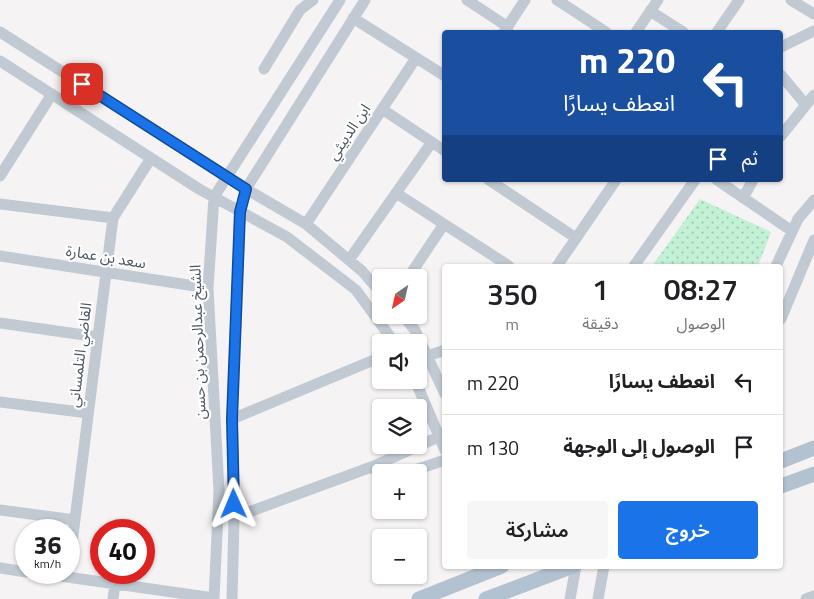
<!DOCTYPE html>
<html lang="ar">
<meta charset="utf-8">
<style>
body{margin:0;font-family:"Titillium Web","Noto Sans Arabic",sans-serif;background:#f6f6f6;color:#202124;direction:rtl;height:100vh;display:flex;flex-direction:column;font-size:19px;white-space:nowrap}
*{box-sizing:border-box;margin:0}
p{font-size:16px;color:#757577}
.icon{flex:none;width:28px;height:28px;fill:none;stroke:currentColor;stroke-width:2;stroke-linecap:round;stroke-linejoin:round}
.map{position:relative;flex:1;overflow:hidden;direction:ltr}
.details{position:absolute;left:442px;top:264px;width:341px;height:305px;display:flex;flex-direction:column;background:#fff;border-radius:5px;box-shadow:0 1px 4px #0004;direction:rtl}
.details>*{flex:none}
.banner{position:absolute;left:442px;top:30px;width:341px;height:152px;border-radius:5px;box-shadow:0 1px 4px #0004;direction:rtl;background:#1a4fa0;color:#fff;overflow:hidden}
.needle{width:32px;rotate:214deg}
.buttons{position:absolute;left:372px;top:269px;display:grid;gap:10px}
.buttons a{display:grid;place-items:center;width:55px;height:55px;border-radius:5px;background:#fff;box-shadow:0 1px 4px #0004;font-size:25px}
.speed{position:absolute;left:15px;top:519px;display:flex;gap:10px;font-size:25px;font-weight:700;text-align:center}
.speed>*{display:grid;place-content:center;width:65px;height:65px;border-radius:50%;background:#fff;box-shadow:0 1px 4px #0004;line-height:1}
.speed small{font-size:12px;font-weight:400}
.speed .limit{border:8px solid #d22;background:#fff;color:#111}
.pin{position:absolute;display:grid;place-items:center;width:42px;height:42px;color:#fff;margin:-21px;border-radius:10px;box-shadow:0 2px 8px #0006}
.me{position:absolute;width:55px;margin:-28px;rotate:359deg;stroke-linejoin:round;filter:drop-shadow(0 0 4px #0008)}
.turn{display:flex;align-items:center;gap:18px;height:105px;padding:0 25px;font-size:22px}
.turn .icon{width:65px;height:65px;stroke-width:2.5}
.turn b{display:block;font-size:35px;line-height:42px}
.then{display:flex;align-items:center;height:48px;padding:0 25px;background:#0003;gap:10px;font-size:19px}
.eta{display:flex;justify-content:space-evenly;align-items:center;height:85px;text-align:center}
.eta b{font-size:30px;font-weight:600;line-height:35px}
.action{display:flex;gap:10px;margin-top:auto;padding:10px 25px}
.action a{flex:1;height:58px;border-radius:5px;background:#1a73e8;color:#fff;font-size:20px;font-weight:600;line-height:58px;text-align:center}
.action a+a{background:#f6f6f6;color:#202124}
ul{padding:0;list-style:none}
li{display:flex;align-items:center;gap:15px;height:65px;padding:0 25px;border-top:1px solid #e0e0e0}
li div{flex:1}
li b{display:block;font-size:19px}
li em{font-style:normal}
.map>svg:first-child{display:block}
.park{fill:url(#park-dots)}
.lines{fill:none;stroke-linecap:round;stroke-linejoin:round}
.minor{stroke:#c1cad2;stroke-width:11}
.major{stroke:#b3c2d1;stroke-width:15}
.route-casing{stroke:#114b97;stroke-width:12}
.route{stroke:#1a73e8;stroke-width:9}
.labels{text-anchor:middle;stroke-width:4.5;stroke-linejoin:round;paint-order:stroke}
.street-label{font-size:15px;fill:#4a5661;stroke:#fff}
</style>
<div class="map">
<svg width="814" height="599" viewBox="0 0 814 599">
<defs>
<pattern id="park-dots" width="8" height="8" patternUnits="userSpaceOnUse" patternTransform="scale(1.25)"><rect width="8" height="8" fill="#c3f1d5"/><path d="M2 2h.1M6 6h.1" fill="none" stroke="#a0c6b0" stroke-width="1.8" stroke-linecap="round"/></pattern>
</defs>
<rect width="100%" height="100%" fill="#f5f3f3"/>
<path class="park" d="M700,199L771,232L758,266H652Z"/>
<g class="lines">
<path class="minor" d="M467,0L508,27
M557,0L606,32
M791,0L814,14
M650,11L683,32
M353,18L445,76
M0,32L246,189L306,224L362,271L381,293
M504,32L525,0
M636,32L658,0
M717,32L739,0
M781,47L814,31
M0,61L199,189L287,237L356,290L394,342
M264,69L300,10L313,0
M781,75L806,105
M382,109L445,151
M781,136L814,95
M0,176L52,94
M489,180L576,238
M717,180L792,231
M396,193L509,266
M743,198L753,180
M0,204L113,218
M306,224L416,58
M0,256L208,288
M349,260L432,142
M557,266L616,180
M634,266L695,180
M776,266L798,219L814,200
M408,278L444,224
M402,315L415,330L445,394
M781,319L814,240
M0,323L98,337
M427,356L445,350
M415,380L445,450
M0,402L88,413
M232,419L381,357
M409,472L445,460
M381,482L374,466L445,434
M0,510L75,520
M246,513L374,466
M69,567L113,218L151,158
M0,568L26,572
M32,572L214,598
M113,599L115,584
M214,599L219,491L208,288L214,197L340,0
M232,599L234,521L232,419L240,212L246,189L365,0
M570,599L576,566
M598,599L604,566
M806,599L814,596"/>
<path class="major" d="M781,461L814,448
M781,486L814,474
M419,599L502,566
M486,599L573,566"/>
</g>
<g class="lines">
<defs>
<path id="route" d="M82,84L246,189L240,212L232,419L234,504"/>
</defs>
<use href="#route" class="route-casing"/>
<use href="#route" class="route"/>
</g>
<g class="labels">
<g class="street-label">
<text transform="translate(349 132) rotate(-56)" y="5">ابن الدبيثي</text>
<text transform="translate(106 257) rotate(9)" y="5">سعد بن عمارة</text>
<text transform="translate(198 342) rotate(-92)" y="5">الشيخ عبدالرحمن بن حسن</text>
<text transform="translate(80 355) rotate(-83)" y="5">القاضي التلمساني</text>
</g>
</g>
</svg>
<div class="buttons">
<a><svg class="needle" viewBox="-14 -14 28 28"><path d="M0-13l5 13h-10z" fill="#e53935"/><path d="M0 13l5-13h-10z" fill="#757577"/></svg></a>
<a><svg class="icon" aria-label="sound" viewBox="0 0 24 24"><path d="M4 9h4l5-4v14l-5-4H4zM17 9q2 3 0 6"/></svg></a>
<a><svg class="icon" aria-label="layers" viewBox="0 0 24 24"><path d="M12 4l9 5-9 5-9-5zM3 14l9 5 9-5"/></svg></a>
<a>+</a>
<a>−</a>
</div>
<div class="speed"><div>36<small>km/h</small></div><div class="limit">40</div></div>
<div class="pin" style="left:82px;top:84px;background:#d93025"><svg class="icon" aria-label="arrive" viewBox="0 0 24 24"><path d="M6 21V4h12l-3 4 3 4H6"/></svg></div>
<svg class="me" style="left:234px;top:504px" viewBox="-20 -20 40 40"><path d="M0-17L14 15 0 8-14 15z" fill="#1a73e8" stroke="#fff" stroke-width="4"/></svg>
<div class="banner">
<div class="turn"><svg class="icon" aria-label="left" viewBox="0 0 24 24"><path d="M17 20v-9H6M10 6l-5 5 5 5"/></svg><div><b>220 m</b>انعطف يسارًا</div></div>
<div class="then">ثم<svg class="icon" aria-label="arrive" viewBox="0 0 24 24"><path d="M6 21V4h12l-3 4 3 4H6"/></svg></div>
</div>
<section class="details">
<div class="eta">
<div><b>08:27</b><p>الوصول</p></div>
<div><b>1</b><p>دقيقة</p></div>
<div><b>350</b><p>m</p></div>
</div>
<ul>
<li><svg class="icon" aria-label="left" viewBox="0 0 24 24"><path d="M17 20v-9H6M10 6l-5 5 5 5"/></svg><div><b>انعطف يسارًا</b></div><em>220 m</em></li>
<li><svg class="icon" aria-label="arrive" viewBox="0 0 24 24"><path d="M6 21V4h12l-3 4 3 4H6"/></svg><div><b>الوصول إلى الوجهة</b></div><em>130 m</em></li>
</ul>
<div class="action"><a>خروج</a><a>مشاركة</a></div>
</section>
</div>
